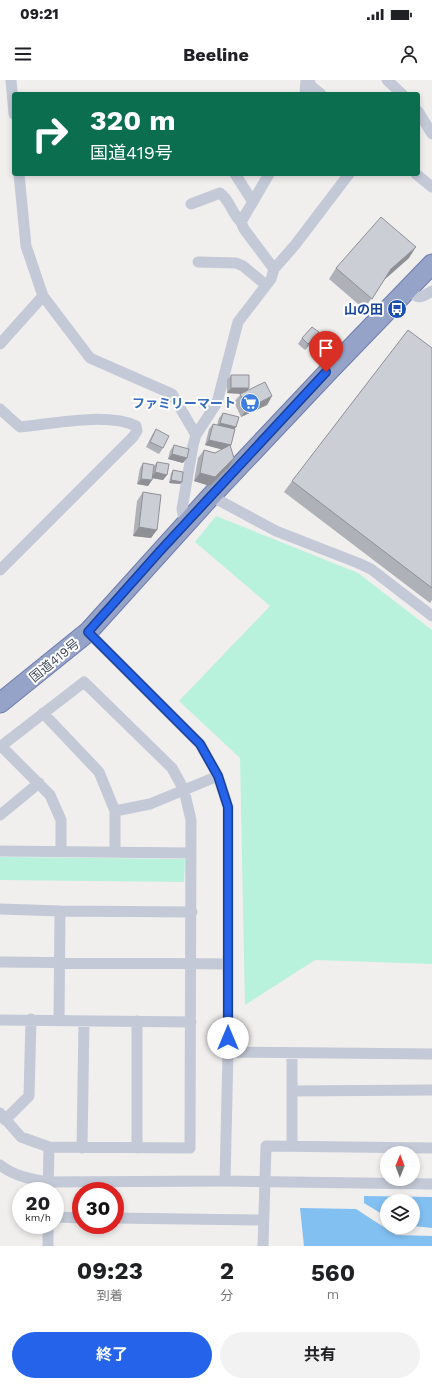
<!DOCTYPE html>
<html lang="ja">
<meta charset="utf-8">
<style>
body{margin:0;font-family:"Work Sans","Noto Sans JP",sans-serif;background:#f2f2f2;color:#202124;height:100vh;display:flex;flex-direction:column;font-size:15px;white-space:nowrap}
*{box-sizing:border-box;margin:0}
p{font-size:13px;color:#757577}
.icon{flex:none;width:22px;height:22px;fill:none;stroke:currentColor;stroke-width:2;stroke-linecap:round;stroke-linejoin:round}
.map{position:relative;height:1166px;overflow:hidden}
.details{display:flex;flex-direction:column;background:#fff;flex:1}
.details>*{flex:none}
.guide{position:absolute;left:12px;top:12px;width:408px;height:84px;border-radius:4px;box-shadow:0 2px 6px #0003;background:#0b6e4f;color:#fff;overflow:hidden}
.needle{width:26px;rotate:1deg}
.controls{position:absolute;left:380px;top:1066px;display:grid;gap:8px}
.controls a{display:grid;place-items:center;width:40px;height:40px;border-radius:50%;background:#fff;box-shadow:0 2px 6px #0003;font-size:20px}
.speed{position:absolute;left:12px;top:1102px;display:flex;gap:8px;font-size:20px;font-weight:700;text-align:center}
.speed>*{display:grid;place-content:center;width:52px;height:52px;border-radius:50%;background:#fff;box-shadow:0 2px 6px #0003;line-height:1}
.speed small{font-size:10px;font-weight:400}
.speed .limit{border:6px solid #d22;background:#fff;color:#111}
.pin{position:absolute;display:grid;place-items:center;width:34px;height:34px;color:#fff;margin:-41px -17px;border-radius:50% 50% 50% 0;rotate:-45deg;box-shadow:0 0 4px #0007}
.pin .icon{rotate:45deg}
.me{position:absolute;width:44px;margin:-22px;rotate:0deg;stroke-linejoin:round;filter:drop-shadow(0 0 3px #0008)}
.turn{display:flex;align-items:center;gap:14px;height:84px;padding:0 12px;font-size:18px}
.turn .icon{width:52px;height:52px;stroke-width:2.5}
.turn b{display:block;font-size:28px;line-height:34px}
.eta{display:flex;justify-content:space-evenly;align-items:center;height:68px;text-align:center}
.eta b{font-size:24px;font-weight:700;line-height:28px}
.button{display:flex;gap:8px;margin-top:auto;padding:8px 12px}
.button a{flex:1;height:46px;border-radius:24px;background:#2563eb;color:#fff;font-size:16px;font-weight:700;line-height:46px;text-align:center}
.button a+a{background:#f2f2f2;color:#202124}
.status{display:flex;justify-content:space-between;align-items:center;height:28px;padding:0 20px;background:#fff;direction:ltr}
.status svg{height:11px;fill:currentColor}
header{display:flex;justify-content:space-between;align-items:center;height:52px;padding:0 12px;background:#fff;font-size:18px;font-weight:700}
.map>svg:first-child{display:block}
.green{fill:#b8f2dc}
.water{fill:#82c0f2}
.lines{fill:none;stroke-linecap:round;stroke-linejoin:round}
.trunk-casing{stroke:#6d7cad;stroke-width:21}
.minor{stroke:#c3c9d6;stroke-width:11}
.trunk{stroke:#96a3c8;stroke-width:19}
.wall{fill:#afb1b8}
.shaded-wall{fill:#8f9096}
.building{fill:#ccced6;stroke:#8f9096}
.route-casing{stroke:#184099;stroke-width:10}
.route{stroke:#2563eb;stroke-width:7}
.labels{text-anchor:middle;stroke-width:4;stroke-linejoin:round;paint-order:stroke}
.transit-label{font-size:13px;font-weight:bold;fill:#164399;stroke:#fff;text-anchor:end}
.shop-label{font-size:13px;font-weight:bold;fill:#366cbe;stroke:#fff;text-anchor:end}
.street-label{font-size:13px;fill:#454c5d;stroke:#fff}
</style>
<div class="status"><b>09:21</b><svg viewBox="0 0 49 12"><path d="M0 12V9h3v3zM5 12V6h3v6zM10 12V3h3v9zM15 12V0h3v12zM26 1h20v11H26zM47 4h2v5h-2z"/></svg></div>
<header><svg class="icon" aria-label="menu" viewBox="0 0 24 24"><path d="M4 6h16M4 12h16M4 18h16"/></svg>Beeline<svg class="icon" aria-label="person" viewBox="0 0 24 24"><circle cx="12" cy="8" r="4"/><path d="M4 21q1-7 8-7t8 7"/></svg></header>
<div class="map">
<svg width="432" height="1166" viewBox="0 0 432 1166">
<rect width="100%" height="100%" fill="#f1eeee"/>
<path class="green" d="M216,436L358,493L432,550V884L315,880L245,925L240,678L179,621L270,526L195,462Z
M0,777L185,779L184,802L0,800Z"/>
<path class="water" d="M364,1116L432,1117V1148L413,1146V1121H387V1137L364,1123Z
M300,1128L356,1129L396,1155L432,1156V1166H304Z"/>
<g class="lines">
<defs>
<path id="trunk" d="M0,623L88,552L211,416L327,293L432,184"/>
</defs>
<use href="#trunk" class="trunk-casing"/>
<path class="minor" d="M11,0L14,34
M309,0L311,6L321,14
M387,0L402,14
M305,14L306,0
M418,31L432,54
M19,94L26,166L43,216L90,278L172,314L196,355
M235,94L253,122
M416,94L432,107
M191,124L220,113C230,120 232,134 241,142
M198,182L236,183L243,186L266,205
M274,189L295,165L349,94
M408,210C419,220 420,218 432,211
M0,264L43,216
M0,329L20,347C52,344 107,332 136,346L137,351L133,357L0,490
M211,416L276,451L358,483L371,489L432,536
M185,444L182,429L193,365L196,355L216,324L218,319L238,242L271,199L274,189L244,149L241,142L269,94
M88,552L200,664L218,696L228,727V972L225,1101
M43,633L99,692L115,731V772
M1,666L50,715L61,740V772
M0,667L84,602L172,688L184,710L191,740L190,1068L49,1067L21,1057L0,1033
M115,731L150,724L218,696
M0,735L39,703
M0,771L191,773
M0,829L60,831L192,832
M0,882L228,884
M0,940L191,942
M59,940L60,831
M228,972L432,974
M292,1011L432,1010
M5,1040L29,1016L31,939
M292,1066V973
M82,1068L84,941
M137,1068V941
M0,1085C14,1096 30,1099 48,1102L225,1101L432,1104
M48,1111L49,1067
M55,1137L81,1138
M115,1138L263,1140
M48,1145V1166
M263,1166L266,1066L432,1068"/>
<use href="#trunk" class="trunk"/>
</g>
<path class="wall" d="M409,178L385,199L364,229L329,199L336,188Z
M319,252L305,270L298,264L302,258Z
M432,268V520L430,523L284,412L292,401Z
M231,295L249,308L247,310L272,316L267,325L241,337L234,322L241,314L227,313V300Z
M223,333L236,347L234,349L230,366L229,387L210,406L194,401L198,378L204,370L215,373L222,369L205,365L209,349L213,344L217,345L219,338Z
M156,349L163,368L159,374L146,367L152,355Z
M174,365L183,383L168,379L170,371Z
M157,382L167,395L163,400L152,398V400L148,406L137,404L140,388L143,383L154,386Z
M173,390L182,402L180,404L169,403L171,393Z
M143,412L151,458L133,456L137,421Z"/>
<path class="shaded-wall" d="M416,167L409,178L384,200L391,189Z
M319,252L315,258L305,270L308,264Z
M231,308H249L245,314L227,313Z
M272,316L267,325L241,337L247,329Z
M220,343L236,347L232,353L216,349Z
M209,360L231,365L227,371L205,365Z
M172,374L187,378L183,383L168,379Z
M234,378L229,387L210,406L194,401L200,393Z
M155,392L167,395L163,400L151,398Z
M141,399L152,400L148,406L137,404Z
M171,400L182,402L180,404L169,403Z
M139,447L157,450L151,458L133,456Z"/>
<path class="building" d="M381,137L416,167L391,189L372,219L336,188Z
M312,247L319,252L308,264L302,258Z
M408,250L432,268V508L292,401Z
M231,295H249V308H231Z
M265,302L272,316L247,329L240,314Z
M223,333L239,337L236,347L220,343Z
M213,344L235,349L231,365L209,360Z
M156,349L169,356L163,368L150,362Z
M174,365L189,369L187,378L172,374Z
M230,365L234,378L215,397L200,393L204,370L215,373Z
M157,382L169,384L167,395L155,392Z
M143,383L154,385L152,400L141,399Z
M173,390L183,392L182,402L171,400Z
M143,412L161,415L157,450L139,447Z"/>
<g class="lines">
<defs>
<path id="route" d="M228,958V727L218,696L200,664L88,552L160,471L326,292"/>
</defs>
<use href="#route" class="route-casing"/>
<use href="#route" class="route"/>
</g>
<defs>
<symbol id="bus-disc" viewBox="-11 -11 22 22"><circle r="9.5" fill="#1a4fb4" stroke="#fff"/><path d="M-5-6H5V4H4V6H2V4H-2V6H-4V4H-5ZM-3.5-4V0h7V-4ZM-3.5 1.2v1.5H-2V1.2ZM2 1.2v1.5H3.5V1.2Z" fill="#fff"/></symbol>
<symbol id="supermarket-disc" viewBox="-11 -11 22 22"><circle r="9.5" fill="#3f7fe0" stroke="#fff"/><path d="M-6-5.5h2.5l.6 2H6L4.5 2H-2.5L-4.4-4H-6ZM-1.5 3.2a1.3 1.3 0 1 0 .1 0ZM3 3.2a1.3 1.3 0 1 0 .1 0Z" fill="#fff"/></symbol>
</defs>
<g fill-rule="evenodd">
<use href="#bus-disc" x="386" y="218" width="22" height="22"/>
<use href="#supermarket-disc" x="239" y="312" width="22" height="22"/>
</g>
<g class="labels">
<g class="transit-label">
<text x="383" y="234">山の田</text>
</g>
<g class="shop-label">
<text x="236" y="328">ファミリーマート</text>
</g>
<g class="street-label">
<text transform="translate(54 580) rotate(-39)" y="5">国道419号</text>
</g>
</g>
</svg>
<div class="controls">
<a><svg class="needle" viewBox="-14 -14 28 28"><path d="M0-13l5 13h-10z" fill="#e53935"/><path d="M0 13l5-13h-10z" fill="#757577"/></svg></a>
<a><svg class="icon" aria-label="layers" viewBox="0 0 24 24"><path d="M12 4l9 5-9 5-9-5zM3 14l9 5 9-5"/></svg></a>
</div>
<div class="speed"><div>20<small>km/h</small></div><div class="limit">30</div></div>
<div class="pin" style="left:326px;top:292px;background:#d93025"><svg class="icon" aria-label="arrive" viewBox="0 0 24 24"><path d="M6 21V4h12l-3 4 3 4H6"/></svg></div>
<svg class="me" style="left:228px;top:958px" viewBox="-20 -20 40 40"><circle r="19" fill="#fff"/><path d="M0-13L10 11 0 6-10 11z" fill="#2563eb"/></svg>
<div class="guide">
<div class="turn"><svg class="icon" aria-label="right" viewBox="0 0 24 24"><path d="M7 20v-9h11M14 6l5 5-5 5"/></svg><div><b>320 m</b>国道419号</div></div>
</div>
</div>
<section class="details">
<div class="eta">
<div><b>09:23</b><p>到着</p></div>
<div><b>2</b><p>分</p></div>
<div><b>560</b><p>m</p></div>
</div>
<div class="button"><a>終了</a><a>共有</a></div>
</section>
